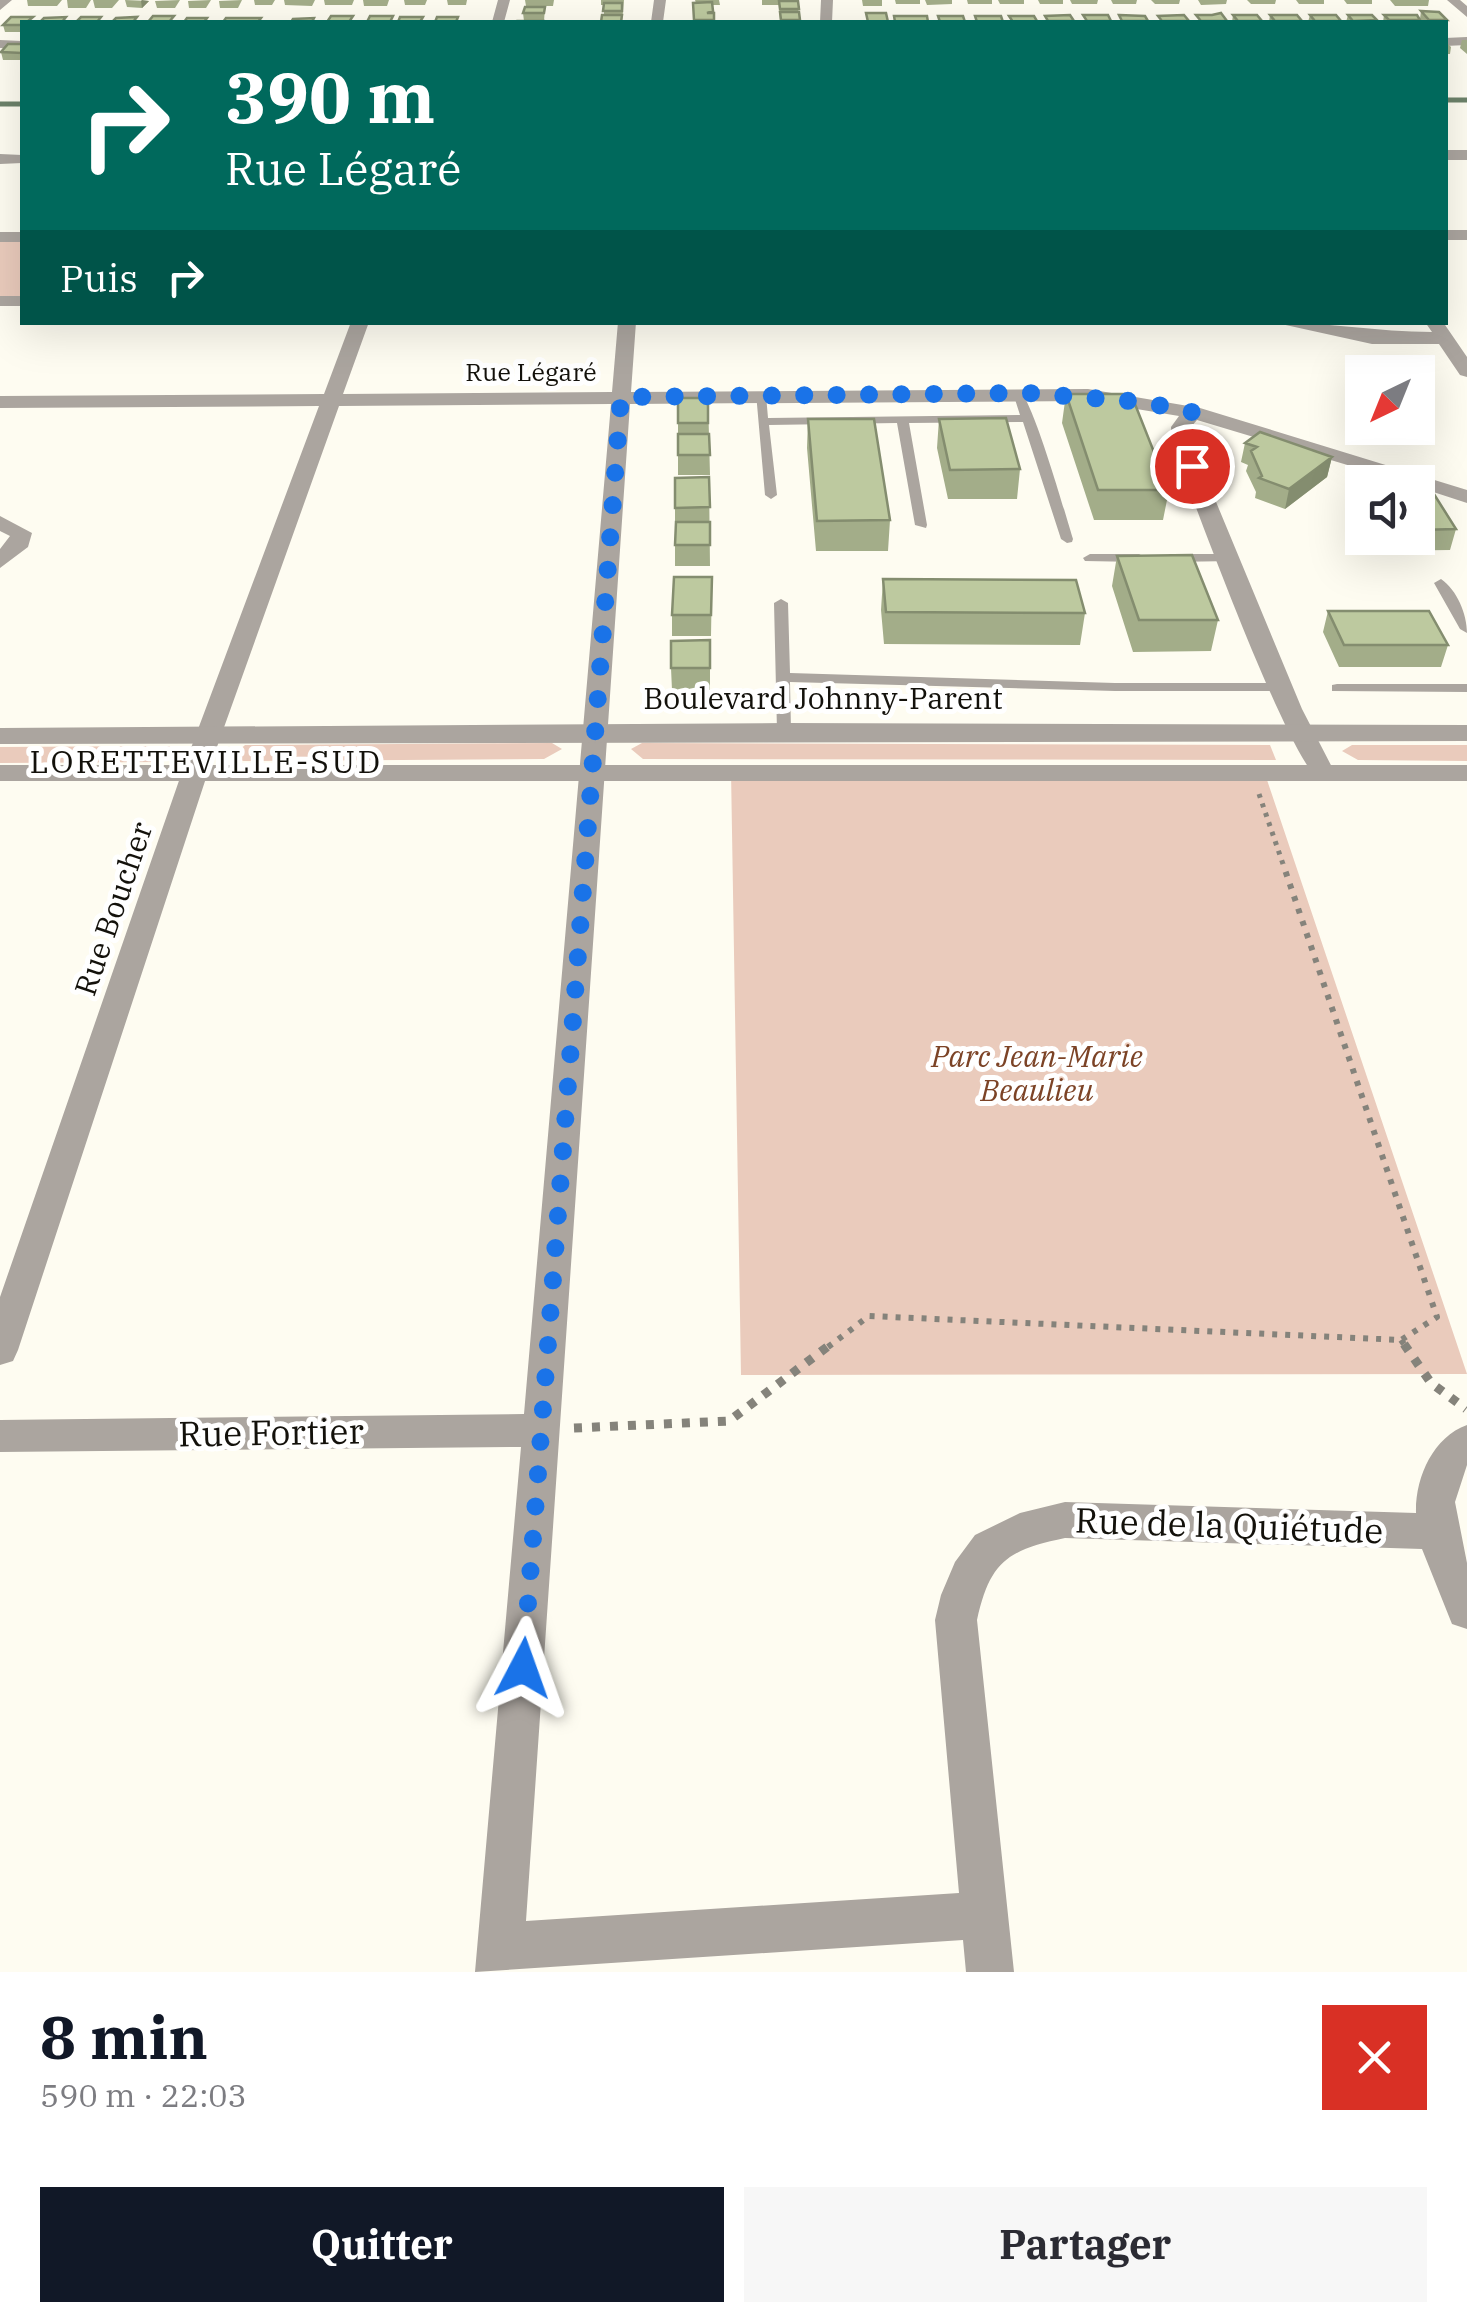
<!DOCTYPE html>
<html lang="fr">
<meta charset="utf-8">
<style>
body{margin:0;font-family:"IBM Plex Serif",serif;background:#f7f7f7;color:#2b2b33;height:100vh;display:flex;flex-direction:column;font-size:38px;white-space:nowrap}
*{box-sizing:border-box;margin:0}
p{font-size:32px;color:#7c7c81}
.icon{flex:none;width:55px;height:55px;fill:none;stroke:currentColor;stroke-width:2;stroke-linecap:round;stroke-linejoin:round}
.map{position:relative;height:1972px;overflow:hidden}
.panel{display:flex;flex-direction:column;background:#fff;flex:1}
.panel>*{flex:none}
.banner{position:absolute;left:20px;top:20px;width:1428px;height:305px;border-radius:0px;box-shadow:0 10px 40px #0002;background:#00695c;color:#fff;overflow:hidden}
.needle{width:65px;rotate:223deg}
.controls{position:absolute;left:1345px;top:355px;display:grid;gap:20px}
.controls a{display:grid;place-items:center;width:90px;height:90px;border-radius:0px;background:#fff;box-shadow:0 10px 40px #0002;font-size:50px}
.pin{position:absolute;display:grid;place-items:center;width:85px;height:85px;color:#fff;margin:-42px;border:5px solid #fff;border-radius:50%;box-shadow:0 2px 10px #0007}
.me{position:absolute;width:110px;margin:-55px;rotate:4deg;stroke-linejoin:round;filter:drop-shadow(0 0 8px #0008)}
.turn{display:flex;align-items:center;gap:35px;height:210px;padding:0 40px;font-size:45px}
.turn .icon{width:130px;height:130px;stroke-width:2.5}
.turn b{display:block;font-size:70px;line-height:85px}
.then{display:flex;align-items:center;height:95px;padding:0 40px;background:#0003;gap:20px;font-size:38px}
.round{display:grid;place-items:center;flex:none;width:105px;height:105px;border-radius:0px;background:#f7f7f7}
.head{display:flex;align-items:center;justify-content:space-between;height:170px;padding:0 40px}
h1{font-size:60px;font-weight:700;line-height:75px;color:#111827}
.action{display:flex;gap:20px;margin-top:auto;padding:20px 40px}
.action a{flex:1;height:115px;border-radius:0px;background:#111827;color:#fff;font-size:40px;font-weight:700;line-height:115px;text-align:center}
.action a+a{background:#f7f7f7;color:#2b2b33}
.map>svg:first-child{display:block}
.green{fill:#eacbbc}
.lines{fill:none;stroke-linecap:round;stroke-linejoin:round}
.stream{stroke:#6c826a;stroke-width:5}
.path-far2{stroke:#85837b;stroke-width:5;stroke-dasharray:4 6;stroke-linecap:butt}
.path-far1{stroke:#85837b;stroke-width:6;stroke-dasharray:5 8;stroke-linecap:butt}
.path{stroke:#85837b;stroke-width:9;stroke-dasharray:8 10;stroke-linecap:butt}
.service{fill:#aba59f;fill-rule:evenodd}
.minor{fill:#aba59f;fill-rule:evenodd}
.tertiary{fill:#aba59f;fill-rule:evenodd}
.wall{fill:#a3ad89}
.shaded-wall{fill:#848d6f}
.building{fill:#bdc99f;stroke:#848d6f;stroke-width:2.5}
.route{stroke:#1a73e8;stroke-width:18;stroke-dasharray:0 32.4}
.labels{text-anchor:middle;stroke-width:10;stroke-linejoin:round;paint-order:stroke}
.far-street-label{font-size:25px;fill:#13110b;stroke:#fff}
.street-label{font-size:30px;fill:#13110b;stroke:#fff}
.park-label{font-size:30px;font-style:italic;fill:#7c4326;stroke:#fff}
.neighbourhood-label{font-size:32px;letter-spacing:2.5px;fill:#13110b;stroke:#fff}
.near-street-label{font-size:35px;fill:#13110b;stroke:#fff}
</style>
<div class="map">
<svg width="1467" height="1972" viewBox="0 0 1467 1972">
<rect width="100%" height="100%" fill="#fefcf1"/>
<path class="green" d="M0,237H22V301H0Z
M552,743L562,749L544,759L243,761L234,755L245,745Z
M642,743L1270,745L1276,760L643,759L631,749Z
M1352,745H1467V761L1358,760L1342,751Z
M169,746L175,753L161,762L0,763V747Z
M731,771L1265,774L1467,1374L741,1375Z"/>
<g class="lines">
<path class="stream" d="M1445,100H1467
M0,104H22"/>
<path class="path-far2" d="M1259,794L1284,867"/>
<path class="path-far1" d="M1401,1340L1406,1347
M828,1347L869,1316L1401,1340L1437,1317L1283,864"/>
<path class="path" d="M1404,1344L1431,1383L1466,1409
M574,1428L729,1421L831,1344"/>
<path class="service" d="M1019,390C1033,400 1065,513 1073,539L1072,542L1067,543L1061,539L1023,422L909,423L927,525L926,528L915,525L897,423L769,425L777,495L771,499L765,495L756,393L766,395L768,418L1020,415L1013,393Z
M1090,554H1139L1146,558L1139,562L1085,561L1083,558Z
M1229,554L1236,558L1234,561L1170,562L1163,558L1170,554Z
M1441,579C1457,590 1467,614 1467,633L1460,629L1434,583Z
M781,599L788,603L790,673L1115,683H1281L1288,687L1281,691H1115L790,682L791,731L784,735L777,731L774,603Z
M1337,684H1467V692L1332,691V685Z"/>
<path class="minor" d="M0,0H12L0,10Z
M498,0H510L504,22H492Z
M654,0H666L663,22H651Z
M821,0H833L832,22H820Z
M1447,0H1460L1467,6V17Z
M1467,37V45L1445,46V38Z
M0,40L22,41V49L0,48Z
M1445,150H1467V160H1445Z
M0,154L22,155V163L0,164Z
M1445,230H1467V240H1445Z
M0,232H22V242H0Z
M0,296H22V306H0Z
M351,322H369L343,394L612,392L618,322H636L631,392L1088,389L1200,408L1467,490V503L1418,487V482H1404L1197,420L1191,427L1192,444L1302,709L1335,773L1322,781C1292,773 1190,490 1172,444L1171,427L1179,416L1088,401L630,404L526,1921L959,1893L935,1620L941,1595L955,1562L975,1535L1020,1513L1065,1502L1416,1513C1415,1478 1433,1437 1467,1425V1465L1455,1502L1467,1563V1629L1452,1624L1422,1549L1065,1538C1008,1550 990,1561 977,1620L1014,1972H966L963,1940L475,1972L521,1447L0,1452V1420L524,1414L611,404L339,406L208,772L18,1350L13,1361L0,1365V1297L182,772L319,406L0,408V396L324,394Z
M1272,322C1326,322 1378,332 1432,332L1425,322H1443L1467,357V377L1460,375L1439,344H1372Z
M0,516L32,533L28,547L0,568V549L10,536L0,531Z"/>
<path class="tertiary" d="M784,723L1467,725V741L0,744V728Z
M0,765H1467V781H0Z"/>
</g>
<path class="wall" d="M27,0H62L57,6H28Z
M67,0H91L86,8H68Z
M93,0H119L112,8H95Z
M125,0L149,1L142,8L127,7Z
M180,0L175,8H157L155,1Z
M211,0L206,8H189L188,1Z
M242,0L238,8H220L219,1Z
M254,0H275L272,5H255Z
M284,0H315L312,6L285,5Z
M324,0H354L352,5H325Z
M363,0H389L387,6H364Z
M404,0H427L425,5H405Z
M447,0H467L466,5H448Z
M525,0H554L553,6H526Z
M601,0H624L622,22H601L604,15V5H601Z
M695,0H719L720,5H712L714,22H694L693,3H696Z
M762,0H797L800,22H780L779,5H762Z
M862,0H882V6H863Z
M895,0H920V4H896Z
M925,0H952V4L927,5Z
M967,0H992V4H968Z
M998,0H1024V4H1000Z
M1038,0H1063V4H1040Z
M1070,0H1098L1097,4H1072Z
M1111,0H1137L1136,4H1113Z
M1151,0H1180L1179,4H1155Z
M1198,0H1227L1226,4L1201,5Z
M1247,0H1276L1275,4H1251Z
M1296,0H1324V4H1299Z
M1344,0H1372V4H1347Z
M1390,0H1429L1428,6H1395Z
M545,7L544,21H524L523,13Z
M1421,11L1447,20L1446,28L1445,22H1423L1420,19Z
M1233,15L1262,21V22H1232Z
M1270,15L1302,21V22H1269Z
M1310,15L1341,21V22H1308Z
M1348,15L1377,20V22H1346Z
M1384,15L1420,20L1419,22H1383Z
M22,22V32H5L3,25Z
M1462,40H1467V54L1460,48Z
M1445,41L1451,47L1450,54H1445Z
M22,44V60H3L1,52Z
M1066,394L1169,490L1163,520H1094L1062,423Z
M678,398H708L710,475H678Z
M808,419L890,520L888,551H816L807,448Z
M939,419L1020,469L1017,499H948L937,448Z
M1245,443L1332,457L1327,477L1285,509L1255,498L1256,492L1246,471L1248,465L1241,462Z
M709,477L710,566H675V478Z
M1356,492H1362V533L1351,513Z
M1418,492L1456,529L1450,550L1373,551L1365,538H1418Z
M1117,556L1218,620L1211,651L1133,652L1112,586Z
M712,577L711,636H672V615Z
M883,579L1085,613L1080,645L884,644L881,610Z
M1328,611L1448,645L1441,667H1339L1323,632Z
M710,640V690H672L671,668Z"/>
<path class="shaded-wall" d="M142,0L149,1L142,8L141,1Z
M1332,457L1327,477L1285,509L1289,489Z"/>
<path class="building" d="M779,1H798L799,9H780Z
M712,2L713,11L707,13H714V20H694L693,3Z
M604,3H622V11H603Z
M525,7H545L544,13H523Z
M1421,11L1439,12L1447,20H1429Z
M780,12H799L800,20H781Z
M866,13H886L888,22H868Z
M1221,13L1227,21H1201L1196,15H1212Z
M602,15H622L621,22H601Z
M1070,15L1074,21H1048L1045,16Z
M1083,15H1108L1111,21H1087Z
M1119,15L1145,16L1148,21H1122Z
M1184,15L1189,21H1162L1158,16Z
M1233,15H1257L1262,21H1238Z
M1270,15H1297L1302,21H1275Z
M1310,15H1336L1341,21H1315Z
M1348,15H1372L1377,20L1353,21Z
M1384,15H1417L1420,20H1389Z
M153,16H174L169,22H148Z
M331,16H353L349,22H327Z
M370,16H393L390,22H367Z
M894,16H927L928,22H895Z
M938,16H963L965,22H940Z
M975,16H1001L1003,22H977Z
M1009,16H1034L1037,21L1013,22Z
M11,17H33L27,22H22V25H3Z
M66,17L62,22H40L44,18Z
M81,17H101L97,22H76Z
M137,17L133,22H112L116,18Z
M400,17H423L420,22H398Z
M437,17H458L456,22H435Z
M187,18H207L204,22H184Z
M226,18H261L258,22H223Z
M314,18L312,22H291L293,19Z
M517,21H542L541,22H516Z
M8,44H22V53L1,52Z
M1066,394H1131L1169,490H1098Z
M678,398H708V423H678Z
M1006,418L1020,469L950,470L939,419Z
M808,419H874L890,520L817,521Z
M1260,432L1332,457L1289,489L1259,478L1262,476L1251,451L1257,447L1245,443Z
M678,434H709L710,455H678Z
M709,477L710,507L675,508V478Z
M1432,491L1456,529L1418,530V492Z
M1356,492H1362V503Z
M676,522H710V545H675Z
M1192,555L1218,620H1139L1117,556Z
M674,577H712L711,615H672Z
M883,579L1076,580L1085,613L886,612Z
M1328,611H1429L1448,645H1344Z
M710,640V668H671V641Z"/>
<g class="lines">
<path class="route" d="M523,1668L621,397L1028,393L1143,402L1192,412C1178,433 1182,444 1192,466"/>
</g>
<g class="labels">
<g class="far-street-label">
<text x="531" y="381">Rue Légaré</text>
</g>
<g class="street-label">
<text x="823" y="709">Boulevard Johnny-Parent</text>
<text transform="translate(114 909) rotate(-71)" y="10">Rue Boucher</text>
</g>
<g class="park-label">
<text x="1037" y="1067">Parc Jean-Marie<tspan x="1037" dy="34">Beaulieu</tspan></text>
</g>
<g class="neighbourhood-label">
<text x="206" y="773">LORETTEVILLE-SUD</text>
</g>
<g class="near-street-label">
<text transform="translate(271 1433) rotate(-1)" y="12">Rue Fortier</text>
<text transform="translate(1229 1526) rotate(2)" y="12">Rue de la Quiétude</text>
</g>
</g>
</svg>
<div class="controls">
<a><svg class="needle" viewBox="-14 -14 28 28"><path d="M0-13l5 13h-10z" fill="#e53935"/><path d="M0 13l5-13h-10z" fill="#7c7c81"/></svg></a>
<a><svg class="icon" aria-label="sound" viewBox="0 0 24 24"><path d="M4 9h4l5-4v14l-5-4H4zM17 9q2 3 0 6"/></svg></a>
</div>
<div class="pin" style="left:1192px;top:466px;background:#d93025"><svg class="icon" aria-label="arrive" viewBox="0 0 24 24"><path d="M6 21V4h12l-3 4 3 4H6"/></svg></div>
<svg class="me" style="left:523px;top:1668px" viewBox="-20 -20 40 40"><path d="M0-17L14 15 0 8-14 15z" fill="#1a73e8" stroke="#fff" stroke-width="4"/></svg>
<div class="banner">
<div class="turn"><svg class="icon" aria-label="right" viewBox="0 0 24 24"><path d="M7 20v-9h11M14 6l5 5-5 5"/></svg><div><b>390 m</b>Rue Légaré</div></div>
<div class="then">Puis<svg class="icon" aria-label="right" viewBox="0 0 24 24"><path d="M7 20v-9h11M14 6l5 5-5 5"/></svg></div>
</div>
</div>
<section class="panel">
<div class="head"><div><h1>8 min</h1><p>590 m · 22:03</p></div><a class="round" style="background:#d93025;color:#fff"><svg class="icon" aria-label="close" viewBox="0 0 24 24"><path d="M6 6l12 12M18 6L6 18"/></svg></a></div>
<div class="action"><a>Quitter</a><a>Partager</a></div>
</section>
